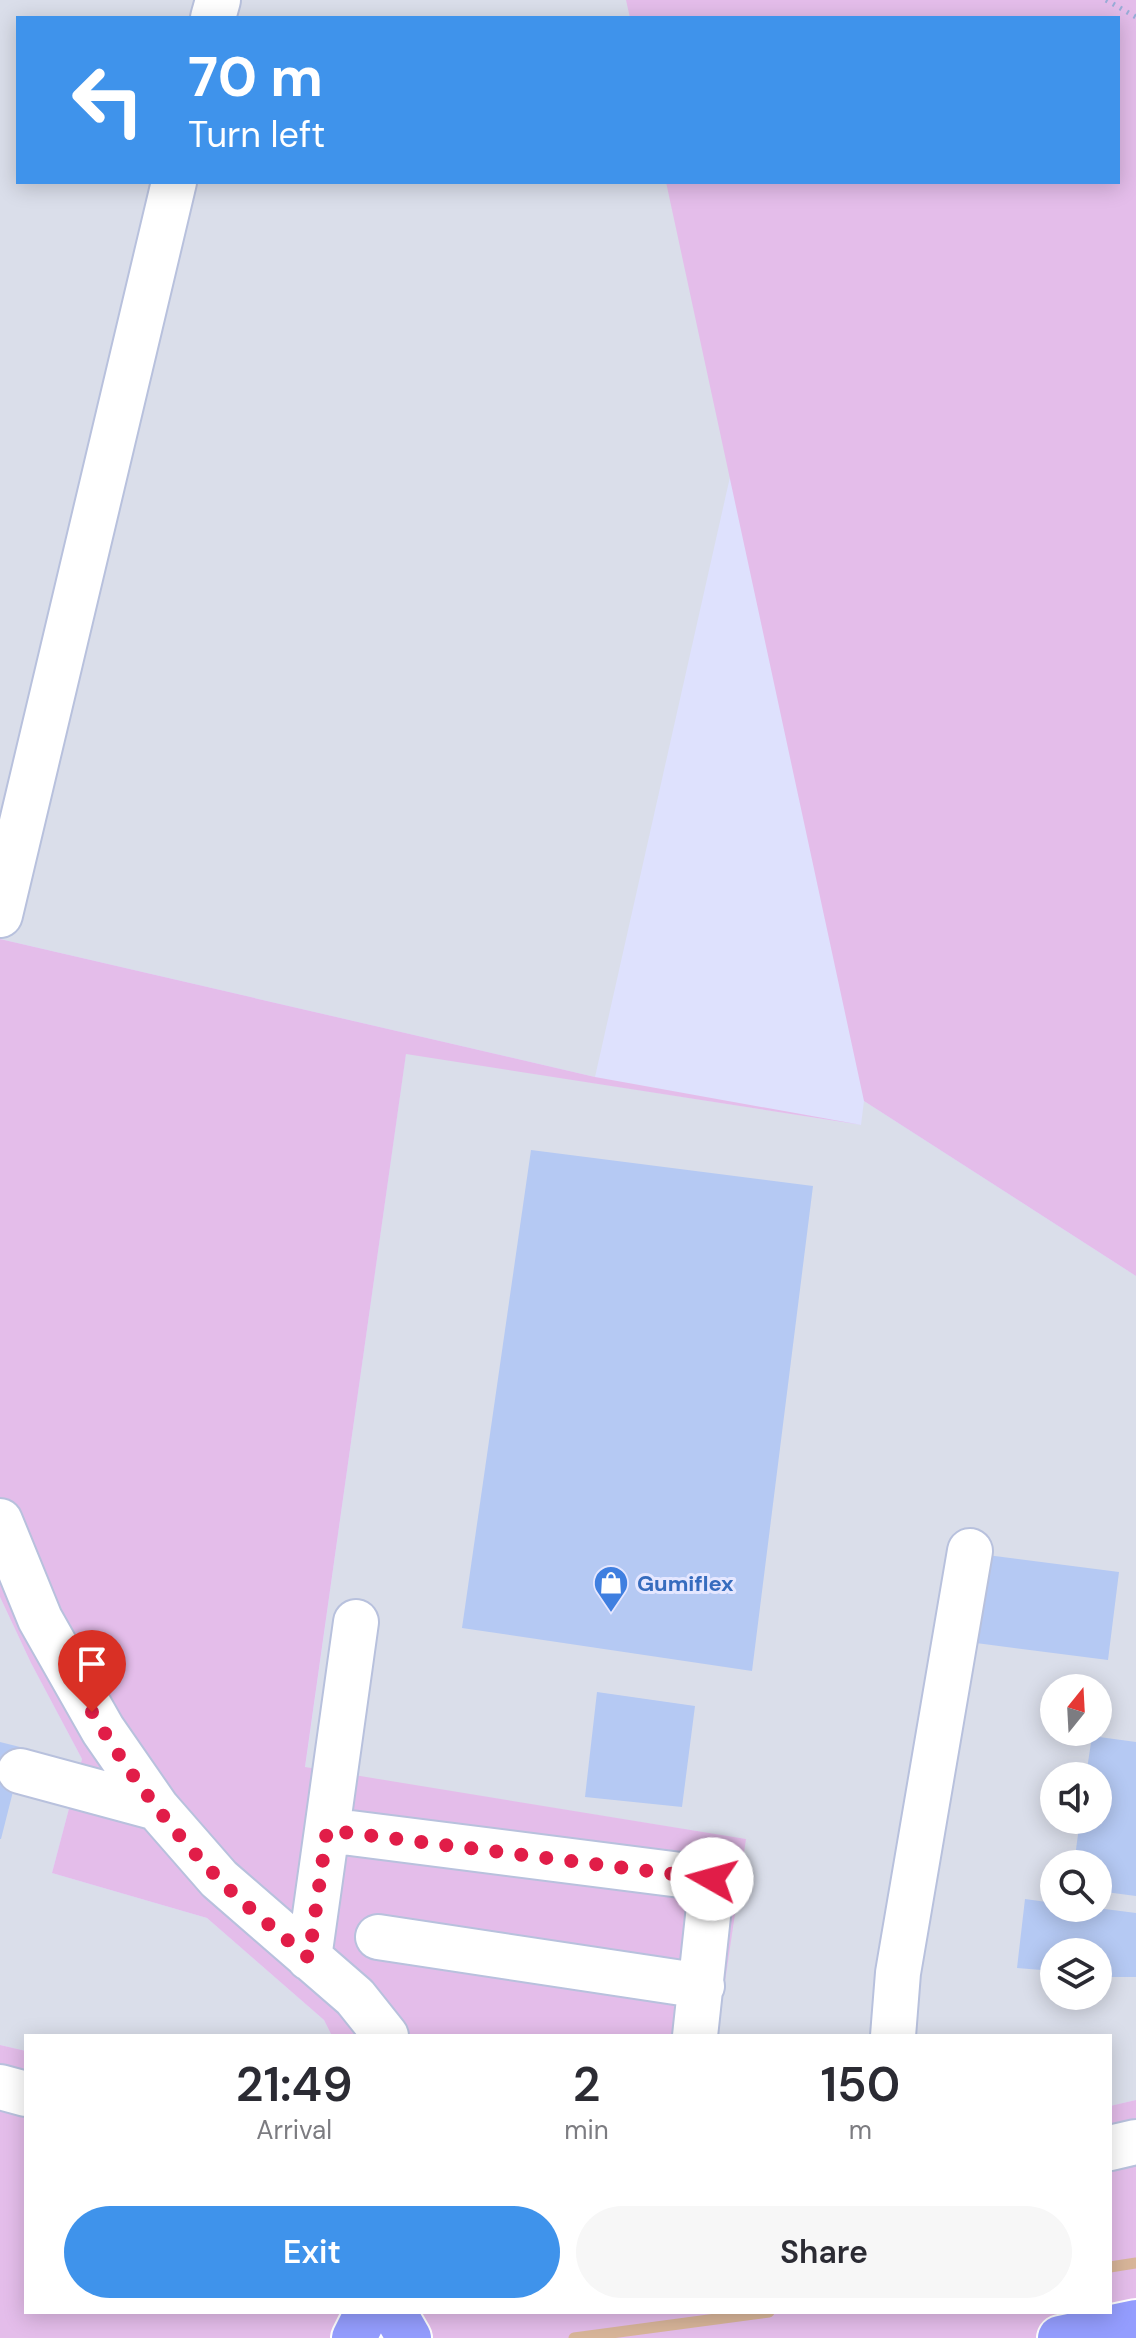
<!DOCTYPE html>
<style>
body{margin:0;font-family:"DM Sans",sans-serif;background:#f7f7f7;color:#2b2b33;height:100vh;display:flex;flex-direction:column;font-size:30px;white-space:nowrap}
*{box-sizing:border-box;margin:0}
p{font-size:26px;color:#7c7c81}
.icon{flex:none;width:44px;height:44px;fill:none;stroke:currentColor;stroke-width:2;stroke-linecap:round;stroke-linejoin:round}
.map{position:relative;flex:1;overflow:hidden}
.side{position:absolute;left:24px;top:2034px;width:1088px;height:280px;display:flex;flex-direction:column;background:#fff;border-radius:0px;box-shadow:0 4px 20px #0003}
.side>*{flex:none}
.guide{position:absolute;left:16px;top:16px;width:1104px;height:168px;border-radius:0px;box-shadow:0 4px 20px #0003;background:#3f93eb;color:#fff;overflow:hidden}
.needle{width:52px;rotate:18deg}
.buttons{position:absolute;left:1040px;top:1674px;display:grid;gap:16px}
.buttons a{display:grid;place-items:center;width:72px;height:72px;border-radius:50%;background:#fff;box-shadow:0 4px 20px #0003;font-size:40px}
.pin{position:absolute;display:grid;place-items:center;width:68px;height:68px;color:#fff;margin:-82px -34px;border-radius:50% 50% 50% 0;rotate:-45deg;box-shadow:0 0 8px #0007}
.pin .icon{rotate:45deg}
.me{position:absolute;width:88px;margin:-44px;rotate:277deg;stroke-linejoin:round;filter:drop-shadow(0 0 6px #0008)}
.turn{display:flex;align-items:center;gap:28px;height:168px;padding:0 40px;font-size:36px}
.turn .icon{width:104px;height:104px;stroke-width:2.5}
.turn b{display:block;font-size:56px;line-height:68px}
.eta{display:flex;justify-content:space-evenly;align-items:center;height:136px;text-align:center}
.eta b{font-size:48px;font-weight:600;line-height:56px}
.action{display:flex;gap:16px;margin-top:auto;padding:16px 40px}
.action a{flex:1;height:92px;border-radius:48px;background:#3f93eb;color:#fff;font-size:32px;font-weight:600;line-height:92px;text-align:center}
.action a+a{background:#f7f7f7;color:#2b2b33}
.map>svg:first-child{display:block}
.industrial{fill:#dadeea;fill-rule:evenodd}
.green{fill:#e4bdea}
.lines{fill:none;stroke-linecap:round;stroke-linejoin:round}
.stream{stroke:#d8b599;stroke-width:11}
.building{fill:#b5c9f3}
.minor-casing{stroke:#b8c1dd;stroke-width:48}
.major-casing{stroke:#fff;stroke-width:48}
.path{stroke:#99add7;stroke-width:5;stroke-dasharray:2 6;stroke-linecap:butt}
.minor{stroke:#fff;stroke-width:44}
.major{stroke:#949dfe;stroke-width:44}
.route{stroke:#e11d48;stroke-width:14;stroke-dasharray:0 25.2}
.labels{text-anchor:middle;stroke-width:6;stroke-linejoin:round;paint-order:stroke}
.shop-label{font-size:22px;font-weight:bold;fill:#366cbe;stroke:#e5e7ff;text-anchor:start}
</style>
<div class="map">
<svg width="1136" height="2338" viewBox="0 0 1136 2338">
<rect width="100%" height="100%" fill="#dee1fd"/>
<path class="industrial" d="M0,0H630L634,18H18V182H670L732,468L595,1077L0,939Z
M406,1053L861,1125L864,1101L1136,1276V2100L1110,2106V2036H717L745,1839L305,1768ZM1054,1688H1098V1732H1054ZM1054,1776H1098V1820H1054ZM1054,1864H1098V1908H1054ZM1054,1952H1098V1996H1054Z
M0,1597L31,1663L82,1759L52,1873L207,1918L324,2020L332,2036H26V2051L0,2045Z"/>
<path class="green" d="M626,0H1136V1276L864,1101L666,182H1118V18H630Z
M0,939L595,1077L862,1125L406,1054L305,1767L746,1839L717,2036H332L324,2020L207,1918L52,1873L82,1759L31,1663L0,1597Z
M0,2045L26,2051V2312H1110V2106L1136,2100V2338H0Z"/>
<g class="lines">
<path class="stream" d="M1110,2267L1136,2263
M574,2338L769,2312"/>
</g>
<path class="building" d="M531,1150L813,1186L752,1671L462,1628Z
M987,1555L1119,1572L1108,1660L976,1643Z
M597,1692L695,1706L682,1807L585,1797Z
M1092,1736L1136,1742V1896L1098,1891V1864H1074L1080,1820H1098V1776H1086Z
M0,1742L24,1748L1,1839H0Z
M1025,1899L1054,1903V1908H1097L1136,1913V1977H1106L1103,1994L1091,2005L1082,2007L1065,2003L1059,1996H1098V1952H1054V1971L1017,1968Z"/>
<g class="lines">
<defs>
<path id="minor" d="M213,18L218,0
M0,915L174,182
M0,1521L40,1619L103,1730L157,1808L219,1879L355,1997L386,2036
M20,1771L157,1808
M327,1830L356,1622
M378,1937L702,1986
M309,1958L327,1830L712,1879L695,2036
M893,2036L898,1973L970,1551
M0,2087L26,2094
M1110,2148L1136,2142"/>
<path id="major" d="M394,2312L409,2338
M354,2338L367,2312
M1060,2338L1136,2322"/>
</defs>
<use href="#minor" class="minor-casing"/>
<use href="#major" class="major-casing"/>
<path class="path" d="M1106,0L1136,17"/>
<use href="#minor" class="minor"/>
<use href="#major" class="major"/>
</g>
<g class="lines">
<path class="route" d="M92,1712C127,1771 169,1828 217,1877C246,1907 278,1932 309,1958L327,1830L712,1879"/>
</g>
<defs>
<symbol id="shop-pin" viewBox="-11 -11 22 30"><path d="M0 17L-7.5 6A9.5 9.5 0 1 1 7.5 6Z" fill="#3f7fe0" stroke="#e5e7ff"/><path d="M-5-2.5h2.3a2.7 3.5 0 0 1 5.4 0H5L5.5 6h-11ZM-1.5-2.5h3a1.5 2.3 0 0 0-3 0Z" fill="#fff"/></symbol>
</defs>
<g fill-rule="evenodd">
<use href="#shop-pin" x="591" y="1563" width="40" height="54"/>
</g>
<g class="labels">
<g class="shop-label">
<text x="637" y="1591">Gumiflex</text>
</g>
</g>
</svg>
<div class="buttons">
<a><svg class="needle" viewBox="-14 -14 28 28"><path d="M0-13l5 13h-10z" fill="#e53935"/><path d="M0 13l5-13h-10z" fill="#7c7c81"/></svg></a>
<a><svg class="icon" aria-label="sound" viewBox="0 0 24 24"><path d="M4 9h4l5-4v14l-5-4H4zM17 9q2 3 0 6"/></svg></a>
<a><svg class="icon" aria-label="search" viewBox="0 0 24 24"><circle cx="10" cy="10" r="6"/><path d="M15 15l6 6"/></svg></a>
<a><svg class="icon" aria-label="layers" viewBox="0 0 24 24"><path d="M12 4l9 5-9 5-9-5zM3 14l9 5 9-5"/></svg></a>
</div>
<div class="pin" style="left:92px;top:1712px;background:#d93025"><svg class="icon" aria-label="arrive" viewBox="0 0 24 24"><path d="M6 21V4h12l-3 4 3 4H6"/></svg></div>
<svg class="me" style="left:712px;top:1879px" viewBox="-20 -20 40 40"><circle r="19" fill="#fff"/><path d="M0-13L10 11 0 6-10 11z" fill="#e11d48"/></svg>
<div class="guide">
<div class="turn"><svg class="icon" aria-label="left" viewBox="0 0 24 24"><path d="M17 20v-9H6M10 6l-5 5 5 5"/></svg><div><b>70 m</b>Turn left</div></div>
</div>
<section class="side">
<div class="eta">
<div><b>21:49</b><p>Arrival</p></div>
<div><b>2</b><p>min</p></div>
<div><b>150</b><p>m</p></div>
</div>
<div class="action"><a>Exit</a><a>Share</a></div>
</section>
</div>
